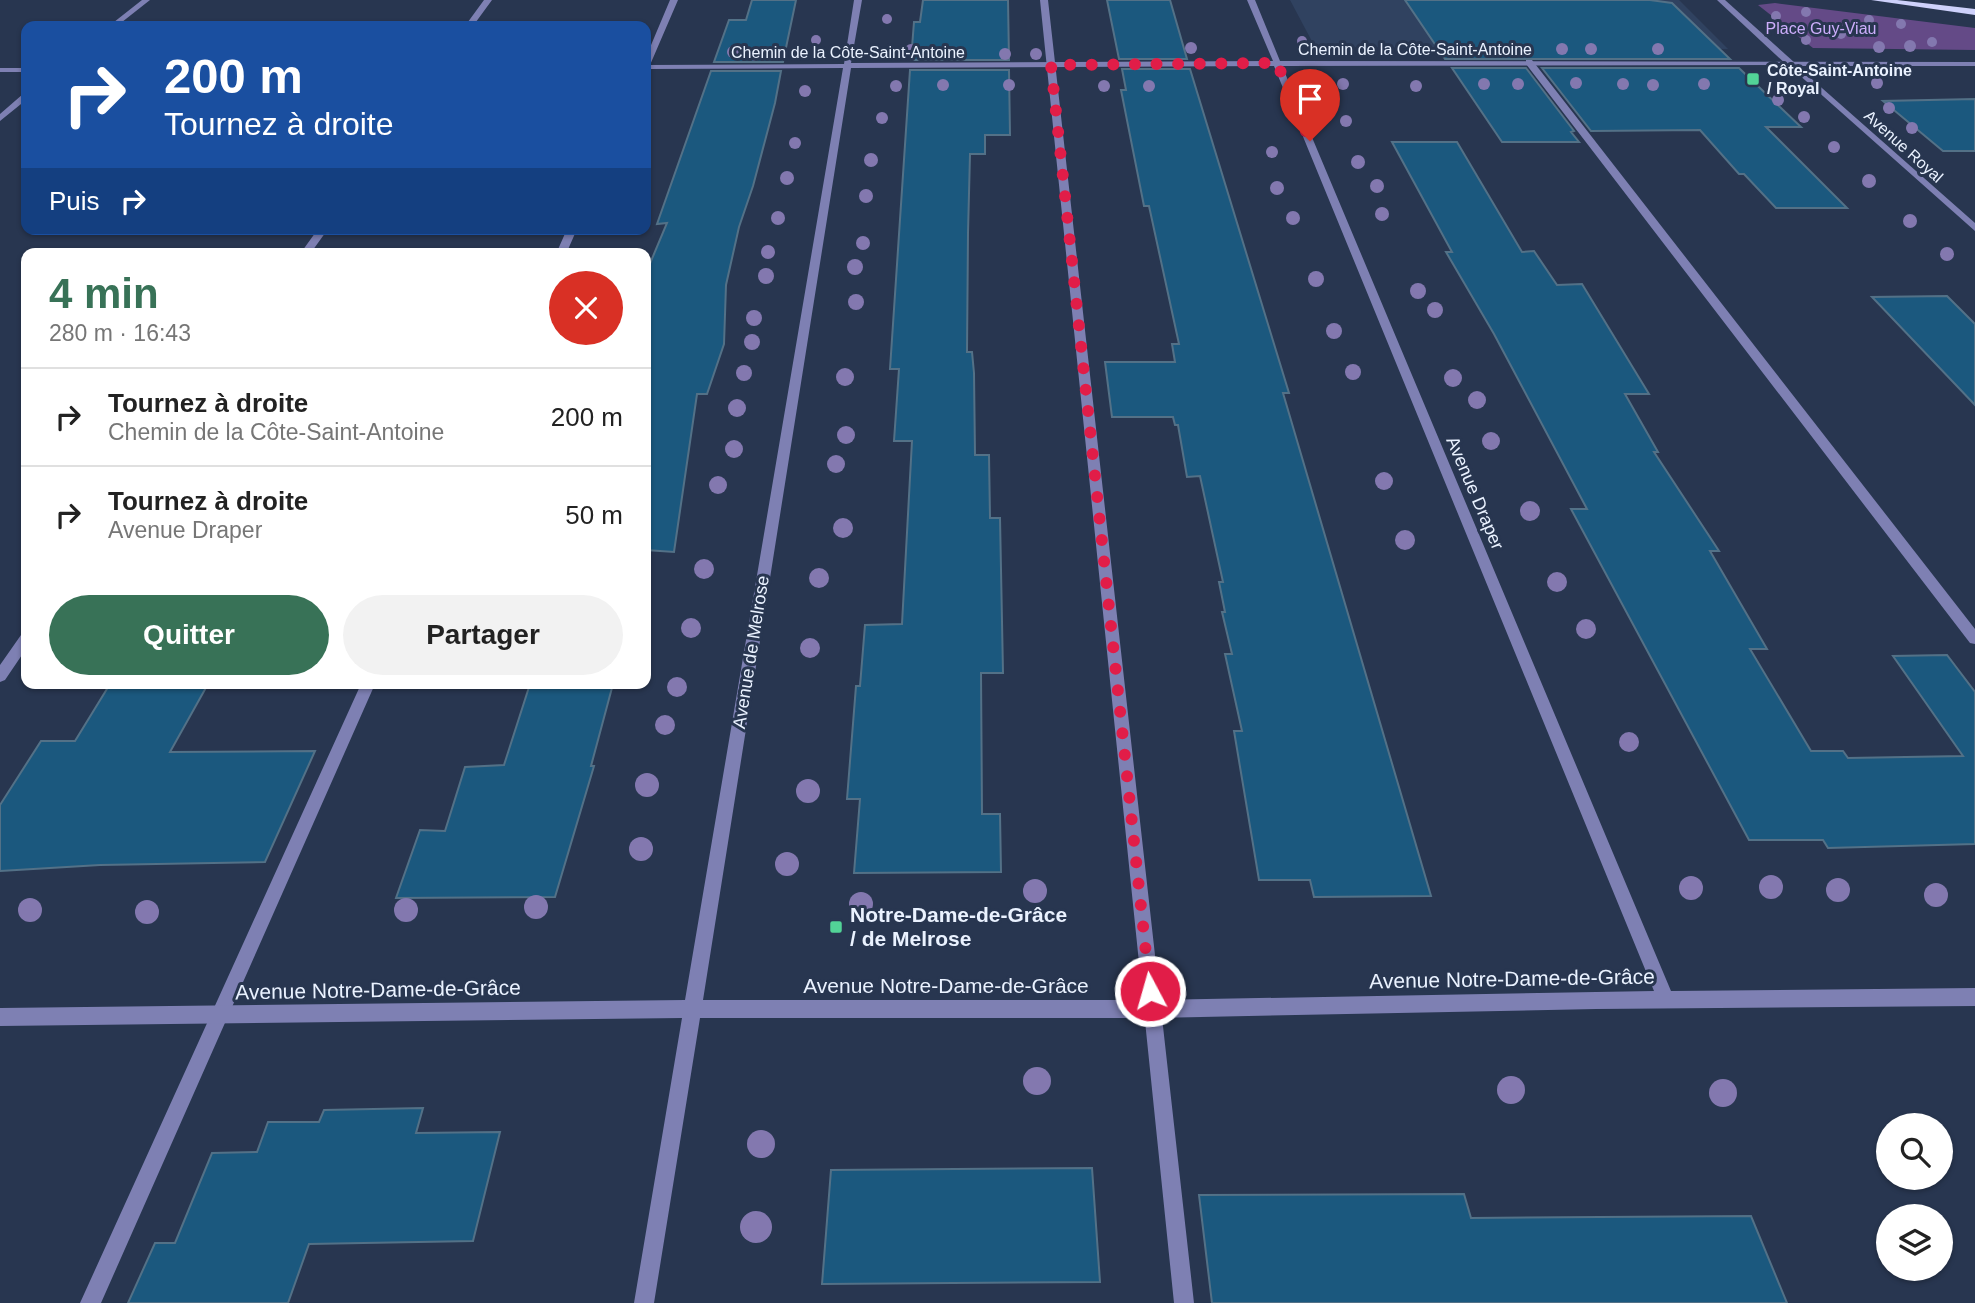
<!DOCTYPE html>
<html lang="fr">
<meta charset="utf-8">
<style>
body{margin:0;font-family:Arial,sans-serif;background:#f2f2f2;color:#222;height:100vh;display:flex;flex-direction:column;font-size:26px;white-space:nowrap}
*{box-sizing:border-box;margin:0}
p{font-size:23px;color:#767676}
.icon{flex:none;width:38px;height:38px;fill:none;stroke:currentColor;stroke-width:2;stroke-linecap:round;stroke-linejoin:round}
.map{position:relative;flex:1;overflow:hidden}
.sheet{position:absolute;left:21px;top:248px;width:630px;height:441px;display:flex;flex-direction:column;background:#fff;border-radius:14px;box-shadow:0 2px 5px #0004}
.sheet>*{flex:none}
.top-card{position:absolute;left:21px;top:21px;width:630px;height:214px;border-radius:14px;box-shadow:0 2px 5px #0004;background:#1a4fa0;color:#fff;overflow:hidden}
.fabs{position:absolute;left:1876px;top:1113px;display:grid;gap:14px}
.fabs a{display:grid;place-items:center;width:77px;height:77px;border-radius:50%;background:#fff;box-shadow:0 2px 5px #0004;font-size:35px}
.pin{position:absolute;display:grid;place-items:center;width:60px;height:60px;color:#fff;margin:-72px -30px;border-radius:50% 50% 50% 0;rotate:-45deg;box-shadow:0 0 7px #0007}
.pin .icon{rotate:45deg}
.me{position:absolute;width:77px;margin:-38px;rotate:354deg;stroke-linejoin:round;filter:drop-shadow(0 0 5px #0008)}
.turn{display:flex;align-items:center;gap:24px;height:147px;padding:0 28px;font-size:32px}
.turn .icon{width:91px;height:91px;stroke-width:2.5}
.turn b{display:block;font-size:49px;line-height:60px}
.then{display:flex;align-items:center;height:66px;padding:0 28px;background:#0003;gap:14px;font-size:26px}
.round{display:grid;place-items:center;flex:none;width:74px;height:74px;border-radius:37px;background:#f2f2f2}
.overview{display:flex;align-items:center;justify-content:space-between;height:119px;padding:0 28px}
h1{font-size:42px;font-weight:600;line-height:52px;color:#387257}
.button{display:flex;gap:14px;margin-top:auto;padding:14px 28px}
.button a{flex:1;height:80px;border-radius:42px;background:#387257;color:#fff;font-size:28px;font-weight:600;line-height:80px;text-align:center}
.button a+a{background:#f2f2f2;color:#222}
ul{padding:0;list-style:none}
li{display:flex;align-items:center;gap:21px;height:98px;padding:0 28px;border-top:2px solid #e0e0e0}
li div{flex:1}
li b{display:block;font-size:26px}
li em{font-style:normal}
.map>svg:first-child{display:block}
.built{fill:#304260}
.green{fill:#644a87}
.building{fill:#1b587e;stroke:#537187;stroke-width:2}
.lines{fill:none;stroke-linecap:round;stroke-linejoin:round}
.service{fill:#7e80b3;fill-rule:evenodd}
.pedestrian{fill:#7e80b3;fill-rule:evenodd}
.minor{fill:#7e80b3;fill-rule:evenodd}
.primary{fill:#ced1fb;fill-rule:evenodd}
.tree{fill:#8378af}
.route{stroke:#e11d48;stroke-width:12;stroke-dasharray:0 21.6}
.poi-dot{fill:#52d397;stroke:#283650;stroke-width:2.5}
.labels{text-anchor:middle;stroke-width:6;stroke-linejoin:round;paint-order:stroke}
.far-park-label{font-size:16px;fill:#cdaefc;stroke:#283650}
.far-street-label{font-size:16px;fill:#eaf2ff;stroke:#283650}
.far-poi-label{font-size:16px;font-weight:bold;fill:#eaf2ff;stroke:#283650;text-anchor:start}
.street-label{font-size:18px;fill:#eaf2ff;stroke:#283650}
.near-poi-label{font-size:21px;font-weight:bold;fill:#eaf2ff;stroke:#283650;text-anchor:start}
.near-street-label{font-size:21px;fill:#eaf2ff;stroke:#283650}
</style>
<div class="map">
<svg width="1975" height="1303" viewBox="0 0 1975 1303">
<rect width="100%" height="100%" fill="#283650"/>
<path class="built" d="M1290,0H1679L1728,49L1315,47Z"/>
<path class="green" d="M1775,3L1975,28V50L1813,48L1758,5Z"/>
<path class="building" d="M752,0H796L783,62H714L729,20H746Z
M923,0H1008L1009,60H911L914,22H920Z
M1107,0H1170L1187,59H1119Z
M1405,0H1650L1672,3L1730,59H1445Z
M1452,68H1526L1574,131L1571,132L1579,142H1502Z
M1542,68H1739L1801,127H1766L1847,208H1776L1744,174H1739L1700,130L1591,131Z
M1122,69H1190L1289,393H1283L1431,896L1314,897L1310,880H1259L1234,731H1242L1225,654H1232L1222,612H1225L1219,582H1223L1200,476L1187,477L1178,425H1175L1173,417H1112L1105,362H1175L1172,344H1179L1149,206H1144L1121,90H1126Z
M910,70H1009L1010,135H985V154H970L968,233L967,352H972L974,373L975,455H989L990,518H1000L1003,673H981L982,814H1000L1001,872L854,873L860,799H847L856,686H860L865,625L902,624L912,441H894L899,369H890Z
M711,71H781L775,103L753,186L739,227L726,285L724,344L707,394H697L674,552L646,550V273L667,223L657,224Z
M1975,99V151H1943L1883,101Z
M1392,142H1457L1522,252L1534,251L1557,285L1582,284L1649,394H1625L1658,452H1654L1719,551H1710L1767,649H1750L1811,751H1843L1848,758L1963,756L1893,656L1947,655L1975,692V844L1828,848L1823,840H1749L1571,509H1587L1494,334L1446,252H1452Z
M1947,296L1975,324V405L1872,297Z
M110,684H208L170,752L315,751L265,862L100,865L0,871V805L41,741H75Z
M530,684H613L591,766H594L555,897L396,898L420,830L445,831L465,767L504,765Z
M423,1108L416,1133L500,1132L473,1241L309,1244L288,1303H128L155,1243H175L212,1153L257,1152L268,1122H319L324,1110Z
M1092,1168L1100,1282L822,1284L831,1170Z
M1464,1194L1471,1218L1751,1216L1787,1303H1212L1199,1195Z"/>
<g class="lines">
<path class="service" d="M670,0H678L650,65L646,67V57Z
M1040,0H1048L1194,1303H1174Z
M1526,60H1532L1975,629V644L1970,643L1526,64Z
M567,229H577L566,254H556Z
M361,684H375L101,1303H80Z"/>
<path class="pedestrian" d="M1717,0H1725L1795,63V67H1789Z"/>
<path class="minor" d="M142,0H150L117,26H109Z
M484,0H492L473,26H465Z
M854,0H862L851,63L1273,61L1247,0H1255L1280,61L1975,62V66H1797L1975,223V231L1788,65L1282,66L1671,991L1975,988V1006L1596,1009L1153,1018H700L654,1303H634L682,1018L0,1026V1008L685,1000L843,68L646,69V65L844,64ZM1274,66L1654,991L1153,1000H703L851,68Z
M0,68H26V72H0Z
M23,94H26V100L0,121V114Z
M318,229H328L310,254H300Z
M26,634V649L5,680L0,682V665L21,635Z"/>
<path class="primary" d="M1871,0H1897L1975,9V15Z"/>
</g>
<g class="tree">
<circle cx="1806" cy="12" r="5"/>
<circle cx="1776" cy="16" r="5"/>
<circle cx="887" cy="19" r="5"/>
<circle cx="1869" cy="20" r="5"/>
<circle cx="1901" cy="24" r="5"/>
<circle cx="1841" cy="34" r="5"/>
<circle cx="816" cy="40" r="5"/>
<circle cx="1806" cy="40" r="5"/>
<circle cx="1302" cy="41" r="5"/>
<circle cx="1932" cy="42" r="5"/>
<circle cx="1910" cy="46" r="6"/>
<circle cx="1879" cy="47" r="6"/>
<circle cx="1191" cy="48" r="6"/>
<circle cx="1562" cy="49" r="6"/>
<circle cx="1591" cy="49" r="6"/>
<circle cx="1658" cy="49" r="6"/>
<circle cx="911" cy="50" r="6"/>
<circle cx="733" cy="52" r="6"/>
<circle cx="1005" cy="54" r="6"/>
<circle cx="1036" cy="54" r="6"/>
<circle cx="755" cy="55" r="6"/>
<circle cx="1576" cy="83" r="6"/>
<circle cx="1877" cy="83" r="6"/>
<circle cx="1343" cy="84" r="6"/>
<circle cx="1484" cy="84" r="6"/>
<circle cx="1518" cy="84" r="6"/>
<circle cx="1623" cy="84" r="6"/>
<circle cx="1704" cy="84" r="6"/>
<circle cx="943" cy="85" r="6"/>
<circle cx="1009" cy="85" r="6"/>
<circle cx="1653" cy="85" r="6"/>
<circle cx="896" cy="86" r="6"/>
<circle cx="1104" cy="86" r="6"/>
<circle cx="1149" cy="86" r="6"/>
<circle cx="1416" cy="86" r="6"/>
<circle cx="805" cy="91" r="6"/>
<circle cx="1778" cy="100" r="6"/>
<circle cx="1889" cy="108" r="6"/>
<circle cx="1804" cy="117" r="6"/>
<circle cx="882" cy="118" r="6"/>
<circle cx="1346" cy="121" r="6"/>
<circle cx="1912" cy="128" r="6"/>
<circle cx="795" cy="143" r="6"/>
<circle cx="1834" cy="147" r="6"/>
<circle cx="1272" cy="152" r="6"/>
<circle cx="871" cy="160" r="7"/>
<circle cx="1358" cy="162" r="7"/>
<circle cx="787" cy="178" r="7"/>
<circle cx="1869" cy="181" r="7"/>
<circle cx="1377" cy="186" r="7"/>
<circle cx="1277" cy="188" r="7"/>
<circle cx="866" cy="196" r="7"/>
<circle cx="1382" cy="214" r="7"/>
<circle cx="778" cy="218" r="7"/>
<circle cx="1293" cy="218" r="7"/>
<circle cx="1910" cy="221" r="7"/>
<circle cx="863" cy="243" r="7"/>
<circle cx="768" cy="252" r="7"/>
<circle cx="1947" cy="254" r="7"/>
<circle cx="855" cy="267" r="8"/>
<circle cx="766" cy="276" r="8"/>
<circle cx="1316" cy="279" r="8"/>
<circle cx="1418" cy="291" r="8"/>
<circle cx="856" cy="302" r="8"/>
<circle cx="1435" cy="310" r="8"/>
<circle cx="754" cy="318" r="8"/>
<circle cx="1334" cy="331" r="8"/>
<circle cx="752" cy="342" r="8"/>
<circle cx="1353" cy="372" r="8"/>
<circle cx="744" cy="373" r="8"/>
<circle cx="845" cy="377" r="9"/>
<circle cx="1453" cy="378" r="9"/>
<circle cx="1477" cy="400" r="9"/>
<circle cx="737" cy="408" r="9"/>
<circle cx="846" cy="435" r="9"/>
<circle cx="1491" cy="441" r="9"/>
<circle cx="734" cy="449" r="9"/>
<circle cx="836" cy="464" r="9"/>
<circle cx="1384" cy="481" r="9"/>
<circle cx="718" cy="485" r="9"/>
<circle cx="1530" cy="511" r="10"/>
<circle cx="843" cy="528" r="10"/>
<circle cx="1405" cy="540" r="10"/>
<circle cx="704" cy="569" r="10"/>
<circle cx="819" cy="578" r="10"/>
<circle cx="1557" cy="582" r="10"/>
<circle cx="691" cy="628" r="10"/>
<circle cx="1586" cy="629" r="10"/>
<circle cx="810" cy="648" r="10"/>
<circle cx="677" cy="687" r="10"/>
<circle cx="665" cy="725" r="10"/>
<circle cx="1629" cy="742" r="10"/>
<circle cx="647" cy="785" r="12"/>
<circle cx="808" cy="791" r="12"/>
<circle cx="641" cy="849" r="12"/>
<circle cx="787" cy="864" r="12"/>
<circle cx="1771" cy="887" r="12"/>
<circle cx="1691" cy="888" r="12"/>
<circle cx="1838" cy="890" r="12"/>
<circle cx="1035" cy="891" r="12"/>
<circle cx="1936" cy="895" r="12"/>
<circle cx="861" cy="904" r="12"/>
<circle cx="536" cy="907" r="12"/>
<circle cx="30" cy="910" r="12"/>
<circle cx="406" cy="910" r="12"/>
<circle cx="147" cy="912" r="12"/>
<circle cx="1037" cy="1081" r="14"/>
<circle cx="1511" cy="1090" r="14"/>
<circle cx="1723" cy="1093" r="14"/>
<circle cx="761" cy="1144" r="14"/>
<circle cx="756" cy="1227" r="16"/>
</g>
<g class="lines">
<path class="route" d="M1150,991L1051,65L1277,63L1310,141"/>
</g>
<g class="poi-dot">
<rect x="1746" y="72" width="14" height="14" rx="3.5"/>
<rect x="829" y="920" width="14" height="14" rx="3.5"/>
</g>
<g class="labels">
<g class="far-park-label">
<text x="1821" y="34">Place Guy-Viau</text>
</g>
<g class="far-street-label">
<text x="1415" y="55">Chemin de la Côte-Saint-Antoine</text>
<text x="848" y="58">Chemin de la Côte-Saint-Antoine</text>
<text transform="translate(1904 146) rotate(42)" y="6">Avenue Royal</text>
</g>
<g class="far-poi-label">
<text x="1767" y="76">Côte-Saint-Antoine<tspan x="1767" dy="18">/ Royal</tspan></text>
</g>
<g class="street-label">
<text transform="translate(1475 493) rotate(67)" y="6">Avenue Draper</text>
<text transform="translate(751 652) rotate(-81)" y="6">Avenue de Melrose</text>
</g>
<g class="near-poi-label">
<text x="850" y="922">Notre-Dame-de-Grâce<tspan x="850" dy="24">/ de Melrose</tspan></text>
</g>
<g class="near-street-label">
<text transform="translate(1512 979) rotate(-1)" y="7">Avenue Notre-Dame-de-Grâce</text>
<text x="946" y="993">Avenue Notre-Dame-de-Grâce</text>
<text transform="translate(378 990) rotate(-1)" y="7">Avenue Notre-Dame-de-Grâce</text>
</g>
</g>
</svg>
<div class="fabs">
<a><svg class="icon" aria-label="search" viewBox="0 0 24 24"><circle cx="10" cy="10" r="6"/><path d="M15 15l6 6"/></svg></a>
<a><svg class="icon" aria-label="layers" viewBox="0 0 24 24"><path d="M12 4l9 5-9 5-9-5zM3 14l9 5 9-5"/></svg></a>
</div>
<div class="pin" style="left:1310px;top:141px;background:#d93025"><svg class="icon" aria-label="arrive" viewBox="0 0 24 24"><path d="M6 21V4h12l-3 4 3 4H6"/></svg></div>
<svg class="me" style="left:1150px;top:991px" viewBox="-20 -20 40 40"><circle r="17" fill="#e11d48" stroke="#fff" stroke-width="3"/><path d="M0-11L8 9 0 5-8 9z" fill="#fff"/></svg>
<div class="top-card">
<div class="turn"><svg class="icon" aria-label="right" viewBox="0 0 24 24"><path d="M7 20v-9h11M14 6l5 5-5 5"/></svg><div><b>200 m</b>Tournez à droite</div></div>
<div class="then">Puis<svg class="icon" aria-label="right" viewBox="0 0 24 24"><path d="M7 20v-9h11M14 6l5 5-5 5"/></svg></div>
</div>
<section class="sheet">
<div class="overview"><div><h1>4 min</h1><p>280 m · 16:43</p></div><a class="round" style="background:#d93025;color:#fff"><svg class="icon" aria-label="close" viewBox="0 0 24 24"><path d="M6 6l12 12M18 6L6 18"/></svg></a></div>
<ul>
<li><svg class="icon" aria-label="right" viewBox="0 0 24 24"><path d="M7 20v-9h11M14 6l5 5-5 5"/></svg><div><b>Tournez à droite</b><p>Chemin de la Côte-Saint-Antoine</p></div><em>200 m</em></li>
<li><svg class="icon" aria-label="right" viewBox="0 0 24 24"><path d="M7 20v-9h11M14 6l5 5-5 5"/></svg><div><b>Tournez à droite</b><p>Avenue Draper</p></div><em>50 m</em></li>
</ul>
<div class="button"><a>Quitter</a><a>Partager</a></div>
</section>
</div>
